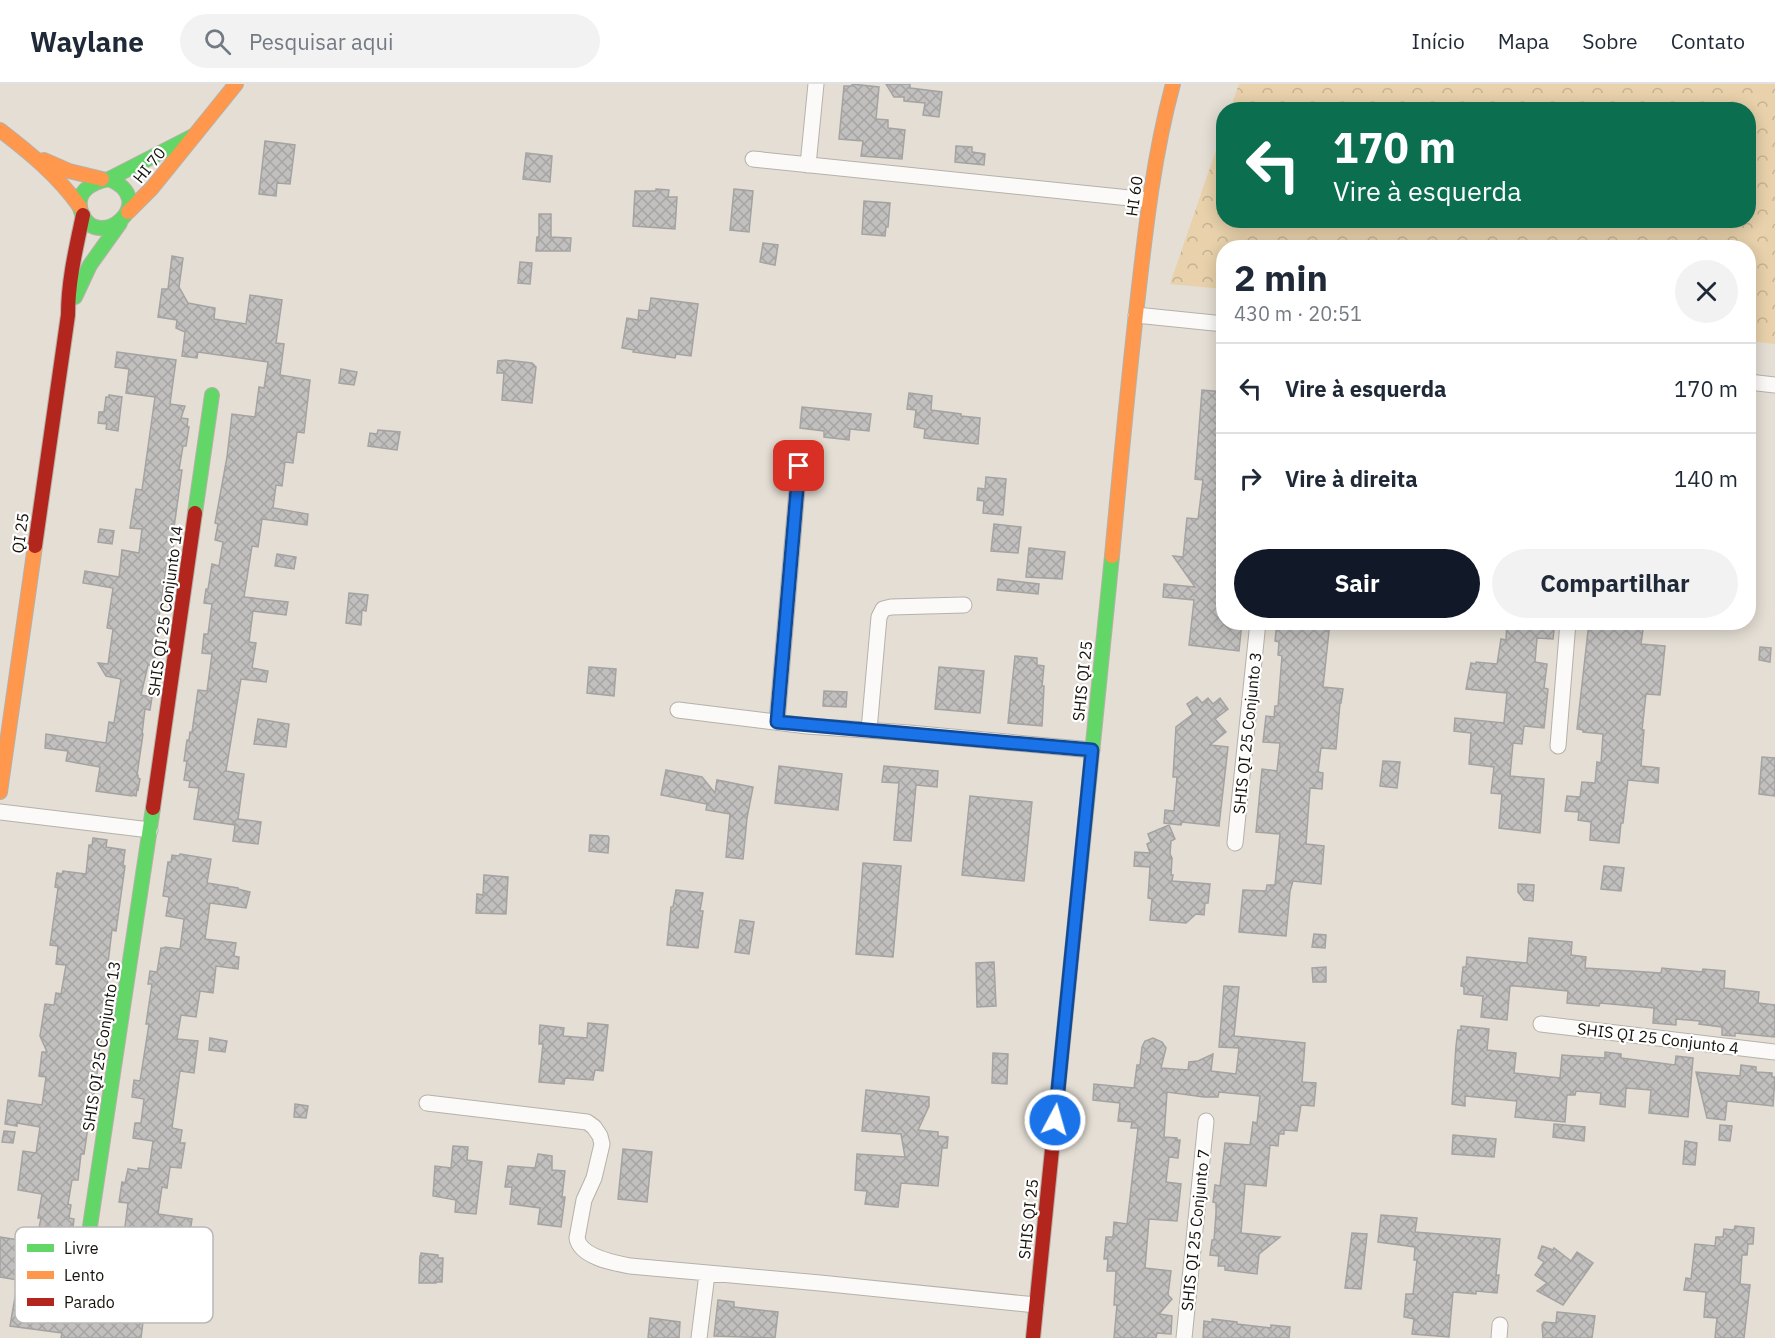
<!DOCTYPE html>
<html lang="pt">
<meta charset="utf-8">
<style>
body{margin:0;font-family:"IBM Plex Sans",sans-serif;background:#f2f2f3;color:#1f2937;height:100vh;display:flex;flex-direction:column;font-size:22px;white-space:nowrap}
*{box-sizing:border-box;margin:0}
p{font-size:20px;color:#747a83}
.icon{flex:none;width:33px;height:33px;fill:none;stroke:currentColor;stroke-width:2;stroke-linecap:round;stroke-linejoin:round}
.map{position:relative;flex:1;overflow:hidden}
.drawer{position:absolute;left:1216px;top:156px;width:540px;height:390px;display:flex;flex-direction:column;background:#fff;border-radius:24px;box-shadow:0 3px 15px #0003}
.drawer>*{flex:none}
.top-card{position:absolute;left:1216px;top:18px;width:540px;height:126px;border-radius:24px;box-shadow:0 3px 15px #0003;background:#0b6e4f;color:#fff;overflow:hidden}
.pin{position:absolute;display:grid;place-items:center;width:51px;height:51px;color:#fff;margin:-26px;border-radius:12px;box-shadow:0 3px 9px #0006}
.me{position:absolute;width:66px;margin:-33px;rotate:6deg;stroke-linejoin:round;filter:drop-shadow(0 0 4px #0008)}
.turn{display:flex;align-items:center;gap:21px;height:126px;padding:0 18px;font-size:27px}
.turn .icon{width:78px;height:78px;stroke-width:2.5}
.turn b{display:block;font-size:42px;line-height:51px}
.round{display:grid;place-items:center;flex:none;width:63px;height:63px;border-radius:32px;background:#f2f2f3}
.overview{display:flex;align-items:center;justify-content:space-between;height:102px;padding:0 18px}
h1{font-size:36px;font-weight:700;line-height:45px}
.button{display:flex;gap:12px;margin-top:auto;padding:12px 18px}
.button a{flex:1;height:69px;border-radius:36px;background:#111827;color:#fff;font-size:24px;font-weight:700;line-height:69px;text-align:center}
.button a+a{background:#f2f2f3;color:#1f2937}
ul{padding:0;list-style:none}
li{display:flex;align-items:center;gap:18px;height:90px;padding:0 18px;border-top:2px solid #e0e1e3}
li div{flex:1}
li b{display:block;font-size:22px}
li em{font-style:normal}
header{display:flex;align-items:center;gap:36px;box-sizing:border-box;height:84px;padding:0 30px;background:#fff;border-bottom:2px solid #e0e1e3}
header strong{font-size:28px}
nav{display:flex;gap:33px;margin-inline-start:auto;font-size:21px}
.search{width:420px;height:54px;background:#f2f2f3;display:flex;align-items:center;gap:15px;box-sizing:border-box;padding:0 21px;border-radius:33px;color:#747a83;font-size:22px}
.map>svg:first-child{display:block}
.park{fill:url(#park-crowns)}
.building{fill:url(#building-cross-hatch);stroke:#a4a3a2;stroke-width:1.5}
.lines{fill:none;stroke-linecap:round;stroke-linejoin:round}
.street-casing{stroke:#b6b1a9;stroke-width:17}
.fast-casing{stroke:#b6b1a9;stroke-width:16}
.slow-casing{stroke:#b6b1a9;stroke-width:16}
.jam-casing{stroke:#b6b1a9;stroke-width:16}
.street{stroke:#fbfaf9;stroke-width:15}
.fast{stroke:#63d668;stroke-width:14}
.slow{stroke:#ff974d;stroke-width:14}
.jam{stroke:#b3261e;stroke-width:14}
.route-casing{stroke:#114b97;stroke-width:15}
.route{stroke:#1a73e8;stroke-width:10}
.labels{text-anchor:middle;stroke-width:4.5;stroke-linejoin:round;paint-order:stroke}
.street-label{font-size:16px;fill:#17130c;stroke:#fff}
.key{fill:#fff;stroke:#b9b8b6;stroke-width:1.5}
.key-label{font-size:16px;fill:#17130c}
</style>
<header>
<strong>Waylane</strong>
<div class="search"><svg class="icon" aria-label="search" viewBox="0 0 24 24"><circle cx="10" cy="10" r="6"/><path d="M15 15l6 6"/></svg>Pesquisar aqui</div>
<nav><a>Início</a><a>Mapa</a><a>Sobre</a><a>Contato</a></nav>
</header>
<div class="map">
<svg width="1775" height="1254" viewBox="0 0 1775 1254">
<defs>
<pattern id="park-crowns" width="20" height="18" patternUnits="userSpaceOnUse" patternTransform="scale(1.5)"><rect width="20" height="18" fill="#e8d1ab"/><path d="M2 6a3 3 0 1 1 6 0M12 15a3 3 0 1 1 6 0" fill="none" stroke="#c6b392"/></pattern>
<pattern id="building-cross-hatch" width="8" height="8" patternUnits="userSpaceOnUse" patternTransform="scale(1.5)"><rect width="8" height="8" fill="#c1c0bf"/><path d="M0 0l8 8M0 8l8-8" fill="none" stroke="#a5a4a3"/></pattern>
</defs>
<rect width="100%" height="100%" fill="#e4ded4"/>
<path class="park" d="M1239,0H1775V260L1749,257V164H1224V205L1170,200L1224,43V136H1749V26L1230,25Z"/>
<path class="building" d="M852,0L879,3L876,35L888,36V44L905,46L902,75L861,72L863,57L839,55L844,2H852Z
M886,0H910V4L942,8L939,33L923,31L925,19L904,17V13H894Z
M265,57L295,61L290,100L277,99L276,112L259,110Z
M956,62L972,63V68L985,70L984,81L955,78Z
M526,69L552,72L550,98L523,95Z
M656,105L669,106L668,113H677L675,145L633,142L635,107H656Z
M734,105L753,107L749,148L730,146Z
M864,117L890,119L888,143H886L885,152L862,150Z
M539,130H551V153L571,154L570,167H536L537,153H539Z
M763,159L778,161L775,181L760,178Z
M172,172L183,174L179,203L188,219L215,224L214,235L246,240L250,211L282,216L276,259L284,260L280,291L310,296L304,349L297,348L293,379L285,378L282,402L276,401L273,424L308,430L307,441L262,435L258,463L252,462L244,513L288,518L286,531L253,527L249,558L256,559L252,584L268,587L266,598L241,595L226,687L244,690L238,735L261,738L258,760L233,757L235,741L194,735L199,704L189,703L190,697L184,696L187,677H184L187,656H189L190,648H192L198,606L207,607L212,570L202,569L204,550H208L212,520L204,519L206,505H208L212,480L219,482L223,458L215,456L218,440L215,439L227,373L232,330L255,333L259,303L264,304L268,278L198,268L197,274L182,272L185,248L176,244L177,236L158,233L162,205H168Z
M520,178L532,179L530,200L518,199Z
M651,214L698,220L691,272L676,270L675,274L633,268L634,266L622,264L627,234L638,236L639,226L649,227Z
M117,268L176,276L170,320L185,322L181,334L188,335L187,342L189,343L186,362H183L179,386H182L172,458H174L172,473L168,472L166,483L157,547L158,548L154,582L148,581L141,611L152,613L150,626L145,625L142,650H143L137,691H138V694L140,695L138,706L137,705L136,712L133,711L132,712L96,707L100,683L66,677L68,667L45,664L46,650L106,659L109,638L114,639L121,595L106,592L98,579L108,580L113,545L107,544L113,504L83,499L85,487L119,493L122,466L139,469L142,445L130,444L136,405L142,406L155,313L126,309L129,285L115,283Z
M506,276L532,279L536,283L532,319L502,316L504,289H497L498,277Z
M341,285L357,288L354,301L339,299Z
M1202,306L1224,308V538H1242L1239,567L1189,561L1194,516L1163,513L1164,500L1195,503L1173,472L1183,473L1187,434L1198,435L1203,396L1195,395Z
M909,309L932,312L931,326L961,330V332L980,334L978,360L924,354L925,345L914,343L916,326L907,325Z
M109,311L122,313L118,347L106,345L107,340L98,339L99,328H104L106,313H109Z
M802,323L871,330L869,347L850,345L849,356L824,353V347L800,344Z
M378,346L400,348L397,366L368,362L370,349L377,350Z
M986,393L1006,395L1003,431L983,429L984,417L977,416L978,404L985,405Z
M994,440L1021,443L1018,469L991,467Z
M100,445L114,447L112,460L98,458Z
M1029,464L1065,468L1062,495L1026,493Z
M277,470L296,473L294,485L275,482Z
M998,495L1039,500L1038,510L997,506Z
M349,509L368,511L366,527L362,526L361,541L346,539Z
M1277,538H1330L1323,603L1343,605L1341,619H1340L1336,665L1321,664L1318,688L1323,689L1322,705L1310,704L1306,760L1324,762L1321,800L1293,797L1290,807L1286,852L1239,848L1243,806L1266,807L1267,801H1275L1280,750L1256,748L1262,685L1277,687L1280,659L1263,658L1266,632L1274,633L1275,622H1278L1282,572L1278,571L1279,558L1275,557Z
M1507,538H1555L1553,555L1537,554L1535,578L1547,580L1544,604L1548,605L1544,644L1524,642L1522,660L1513,659L1510,692L1544,695L1540,749L1499,744L1502,710L1491,709L1494,683L1469,680L1471,649L1454,647L1455,634L1504,639L1507,609L1466,605L1471,579L1476,580V578L1497,580L1501,555L1506,556Z
M1589,538H1644L1641,560L1665,562L1660,611L1646,610L1642,646H1644L1641,682L1659,684L1658,699L1628,696L1623,739H1621L1619,759L1590,756L1591,738L1578,736L1579,728L1565,727L1567,712L1580,713L1582,698L1595,699L1597,678L1601,679L1603,650L1583,648V646L1577,645Z
M1760,563L1771,564L1770,578L1759,576Z
M1015,572L1037,574V581L1044,582L1042,602H1044L1042,642L1008,639Z
M589,583L616,585L614,612L587,609Z
M939,583L984,587L980,629L935,625Z
M824,607L847,608L846,623L823,622Z
M1197,613L1202,619L1208,614L1213,620L1220,614L1228,625L1215,635L1226,648L1210,661L1228,663L1219,742L1182,738L1181,741L1164,739L1165,726L1174,727L1177,693H1173L1176,643L1193,630L1187,620Z
M258,635L289,640L286,663L254,660Z
M1762,673L1775,674V712L1759,710Z
M1383,677L1400,678L1397,704L1380,702Z
M779,682L842,690L838,726L775,719Z
M884,682L938,687L937,703L916,701L911,757L894,756L899,699L882,698Z
M666,686L702,693L715,709L717,696L753,703L747,734L743,775L726,773L730,730L706,726L707,720L661,711Z
M970,712L1032,718L1024,797L962,791Z
M1169,741L1175,755L1171,757L1170,770L1172,774L1171,791H1173L1172,797L1210,800L1208,819H1205L1204,831L1196,830L1186,839L1150,836L1152,815L1148,814L1150,783L1134,782L1135,768L1150,769L1147,760L1151,758L1148,750Z
M590,751L608,752L609,754L608,769L589,767Z
M93,754L107,756L106,763L125,766L123,781L125,782L116,847L112,846L106,895H108L103,939H105L96,982L98,983L92,1023H91L84,1070H81L78,1096H72L68,1120L71,1121L69,1134L74,1135L72,1151L63,1150V1153L38,1149L41,1134H38L42,1110L18,1106L23,1067L36,1069L40,1043L17,1039V1042L5,1040L8,1016L42,1021L46,993L39,992L42,968H47L40,952L45,920L54,921L56,909L61,910L66,881L56,880L58,862L50,861L58,804L55,803L57,789L62,790L63,787L86,790L89,761H92Z
M180,770L211,775L207,799L238,804V805L250,808L246,824L210,819L205,855L236,859L234,872L239,873L238,885L216,882L213,909L200,907L196,933L181,931L177,955L198,957L194,989L180,987L172,1044L182,1046L180,1059H185L181,1084L170,1083L167,1104L162,1103L158,1130L192,1135L186,1175L209,1178L208,1189L177,1185L175,1200L171,1199L169,1212L137,1208L142,1168L122,1166L128,1119L119,1118L122,1098L125,1099L128,1085L138,1087V1084L149,1085L153,1057L133,1054L135,1039H141L144,1015L132,1013L134,996L140,997L149,940H146L152,900H148L150,887L157,888L161,864H165V863L180,865L184,835L166,832L169,813L163,812L168,778H171L172,771L179,772Z
M863,779L901,782L893,873L856,870Z
M1604,782L1624,784L1621,807L1601,805Z
M484,791L508,793L506,830L476,829L477,810L483,811Z
M1518,800L1534,801L1533,817L1524,816L1518,808Z
M676,806L703,809L700,827H703L698,864L667,861L671,823H673Z
M740,836L754,838L749,870L735,868Z
M1314,850L1326,851L1325,864L1312,863Z
M1529,854L1572,858L1571,871L1586,873L1585,884L1661,889L1662,884L1702,888L1703,885L1725,887L1724,904L1759,908L1758,919L1775,921V953L1735,949V952L1722,951V943L1699,940L1700,937L1676,935V941L1653,939L1654,924L1600,919L1599,922L1567,919L1568,907L1515,902H1510L1507,936L1481,933L1483,912L1464,910V903L1461,902L1463,883H1466L1467,873L1527,879Z
M994,878L996,922L977,923L976,879Z
M1326,883V898H1313L1312,884Z
M1224,902L1239,903L1234,952L1305,959L1302,998L1316,999L1314,1022L1301,1021L1297,1047L1284,1046V1050H1279L1278,1062L1270,1061L1266,1102L1245,1100L1241,1149L1280,1153L1259,1170L1257,1190L1225,1186V1182H1218L1219,1172L1210,1171L1212,1156H1214L1216,1129V1119L1213,1118L1215,1101L1220,1102L1225,1059L1250,1061L1253,1038L1257,1039L1260,1012L1219,1008L1218,1013H1204L1167,1008L1164,1053L1177,1054V1056H1180L1178,1074L1169,1073L1166,1098L1181,1100L1177,1137L1149,1135L1145,1184L1171,1187L1168,1211L1172,1215L1159,1230L1172,1232L1171,1250L1157,1249L1156,1254H1114L1117,1221H1114L1116,1187H1107L1108,1175H1104L1106,1153H1113L1114,1138L1127,1140L1138,1044H1131L1132,1038L1118,1037L1120,1019L1093,1016L1094,1000L1134,1004L1137,981H1140L1142,963L1145,957L1153,954L1162,958L1166,964L1161,984L1188,986L1189,978L1198,977L1213,970L1211,987L1236,990L1239,964L1219,963Z
M588,939L608,941L603,987L595,986L593,996L565,994L564,1000L539,998L543,960H539L540,941L564,944L563,952L587,954Z
M1461,942L1489,945L1487,966L1516,969L1514,989L1560,994L1562,971L1605,974V968L1621,970V974L1675,981L1676,972L1693,974L1688,1033L1649,1029L1651,1006L1626,1004L1625,1023L1600,1020L1601,1009L1576,1007L1575,1011H1567L1565,1038L1515,1033L1517,1017L1465,1012V1022L1452,1020L1456,962L1458,946H1461Z
M210,954L227,957L225,968L209,966Z
M993,969L1008,970L1007,1000L992,999Z
M1741,981L1756,983V988L1772,989V993H1775L1773,1022L1727,1017L1725,1036L1707,1034L1696,988L1740,992Z
M866,1006L929,1013V1022L918,1046L938,1048V1052L948,1053L947,1064H942L938,1102L901,1099L898,1123H896L865,1120L867,1107L855,1106L857,1070L905,1073L901,1050L862,1047Z
M295,1020L308,1022L306,1034L294,1033Z
M1554,1040L1585,1043L1584,1057L1553,1053Z
M1720,1041L1732,1042L1730,1057L1719,1056Z
M4,1047L15,1048L13,1059L2,1058Z
M1453,1051L1496,1055L1494,1073L1452,1070Z
M1685,1057L1697,1059L1695,1081L1683,1080Z
M453,1062L468,1063L467,1076L482,1078L476,1130L455,1128L456,1116L433,1112L435,1082L451,1084Z
M623,1065L652,1068L647,1118L618,1115Z
M538,1070L552,1072V1086L565,1087L562,1113H565L561,1143L538,1140L540,1124L510,1120L512,1103H505L508,1082L535,1084Z
M1381,1131L1417,1134L1415,1148L1500,1155L1496,1191H1499L1497,1209L1476,1207V1210L1453,1208L1449,1253L1412,1250L1414,1235L1404,1233L1406,1210H1413L1417,1176H1414L1415,1163L1378,1158Z
M1735,1142L1754,1144L1753,1160H1748L1747,1171H1742L1740,1200L1750,1201L1744,1254H1715L1717,1234L1704,1233L1706,1208L1684,1206L1686,1194L1691,1195L1695,1160L1715,1162L1716,1153H1723L1724,1145L1734,1146Z
M1352,1149L1367,1150L1361,1205L1345,1204Z
M0,1153L44,1160L38,1203L79,1208L76,1231L105,1236L106,1224L144,1230L141,1254H61L62,1249L10,1242L18,1196L0,1193Z
M1542,1162L1553,1166L1554,1164L1571,1177L1577,1168L1593,1179L1563,1221L1537,1207L1547,1199L1535,1191L1544,1178L1538,1174Z
M421,1169L438,1171V1174H443L442,1198H436V1199H419L420,1172H421Z
M718,1216L734,1218V1223L778,1228L775,1254L714,1252Z
M1557,1228L1595,1232L1592,1254H1543L1542,1241L1544,1238L1556,1239Z
M650,1234L680,1238L679,1254H648Z
M1212,1235L1237,1238V1240L1271,1244V1241L1290,1243L1289,1254H1203L1204,1237L1212,1238Z"/>
<g class="lines">
<defs>
<path id="street" d="M753,75L1149,116
M808,81L816,0
M1136,231L1224,240
M1749,298L1775,301
M678,626L807,642L909,649L1092,666
M777,638L799,382
M869,646L879,533L883,525L891,523L964,521
M1558,662L1568,538
M0,728L150,746
M1235,759L1258,538
M1541,940L1775,968
M427,1019L587,1038L594,1043L600,1052L602,1060L594,1094L584,1116L577,1154C580,1173 614,1179 630,1182L820,1199L1036,1221
M699,1254L707,1190
M1184,1254L1206,1037
M1499,1254L1500,1241"/>
<path id="fast" d="M109,95C161,117 99,169 82,130C73,109 91,98 109,95L193,52
M75,213L90,181L120,139
M195,429L212,311
M1081,778L1112,472
M84,1182L153,724"/>
<path id="slow" d="M0,46C30,69 58,92 80,123
M44,76L69,87L102,95
M128,128L152,104L236,0
M1112,472C1120,386 1128,299 1138,212C1146,141 1154,70 1173,0
M0,708L35,462"/>
<path id="jam" d="M35,462L68,231C68,197 76,164 83,131
M153,724L195,429
M1033,1254L1081,778"/>
</defs>
<use href="#street" class="street-casing"/>
<use href="#fast" class="fast-casing"/>
<use href="#slow" class="slow-casing"/>
<use href="#jam" class="jam-casing"/>
<use href="#street" class="street"/>
<use href="#fast" class="fast"/>
<use href="#slow" class="slow"/>
<use href="#jam" class="jam"/>
</g>
<g class="lines">
<defs>
<path id="route" d="M799,382L777,638L1092,666L1055,1036"/>
</defs>
<use href="#route" class="route-casing"/>
<use href="#route" class="route"/>
</g>
<g class="labels">
<g class="street-label">
<text transform="translate(149 81) rotate(-51)" y="6">HI 70</text>
<text transform="translate(1134 112) rotate(-82)" y="6">HI 60</text>
<text transform="translate(20 449) rotate(-82)" y="6">QI 25</text>
<text transform="translate(165 527) rotate(-82)" y="6">SHIS QI 25 Conjunto 14</text>
<text transform="translate(1082 597) rotate(-84)" y="6">SHIS QI 25</text>
<text transform="translate(1247 649) rotate(-84)" y="6">SHIS QI 25 Conjunto 3</text>
<text transform="translate(1658 954) rotate(7)" y="6">SHIS QI 25 Conjunto 4</text>
<text transform="translate(101 962) rotate(-81)" y="6">SHIS QI 25 Conjunto 13</text>
<text transform="translate(1028 1135) rotate(-84)" y="6">SHIS QI 25</text>
<text transform="translate(1195 1146) rotate(-84)" y="6">SHIS QI 25 Conjunto 7</text>
</g>
</g>
<rect x="15" y="1143" width="198" height="96" rx="9" class="key"/>
<rect x="27" y="1160" width="27" height="8" fill="#63d668"/>
<rect x="27" y="1187" width="27" height="8" fill="#ff974d"/>
<rect x="27" y="1214" width="27" height="8" fill="#b3261e"/>
<g class="key-label">
<text x="64" y="1170">Livre</text>
<text x="64" y="1197">Lento</text>
<text x="64" y="1224">Parado</text>
</g>
</svg>
<div class="pin" style="left:799px;top:382px;background:#d93025"><svg class="icon" aria-label="arrive" viewBox="0 0 24 24"><path d="M6 21V4h12l-3 4 3 4H6"/></svg></div>
<svg class="me" style="left:1055px;top:1036px" viewBox="-20 -20 40 40"><circle r="17" fill="#1a73e8" stroke="#fff" stroke-width="3"/><path d="M0-11L8 9 0 5-8 9z" fill="#fff"/></svg>
<div class="top-card">
<div class="turn"><svg class="icon" aria-label="left" viewBox="0 0 24 24"><path d="M17 20v-9H6M10 6l-5 5 5 5"/></svg><div><b>170 m</b>Vire à esquerda</div></div>
</div>
<section class="drawer">
<div class="overview"><div><h1>2 min</h1><p>430 m · 20:51</p></div><a class="round"><svg class="icon" aria-label="close" viewBox="0 0 24 24"><path d="M6 6l12 12M18 6L6 18"/></svg></a></div>
<ul>
<li><svg class="icon" aria-label="left" viewBox="0 0 24 24"><path d="M17 20v-9H6M10 6l-5 5 5 5"/></svg><div><b>Vire à esquerda</b></div><em>170 m</em></li>
<li><svg class="icon" aria-label="right" viewBox="0 0 24 24"><path d="M7 20v-9h11M14 6l5 5-5 5"/></svg><div><b>Vire à direita</b></div><em>140 m</em></li>
</ul>
<div class="button"><a>Sair</a><a>Compartilhar</a></div>
</section>
</div>
